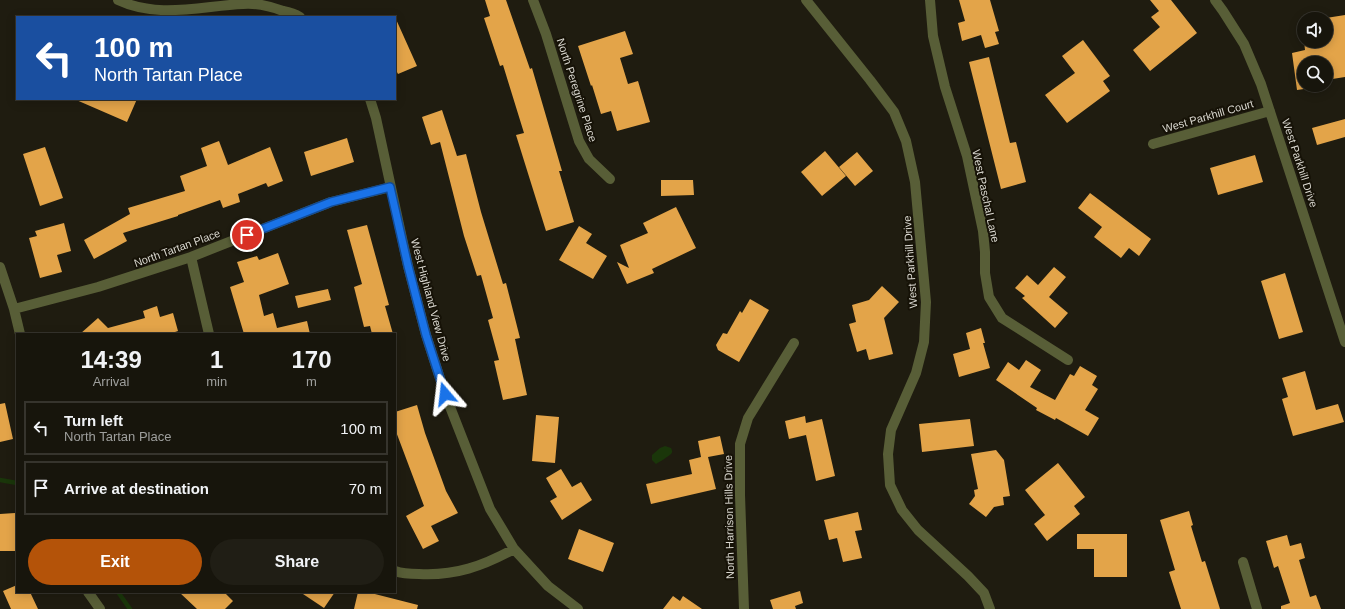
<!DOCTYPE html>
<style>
body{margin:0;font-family:Helvetica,sans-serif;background:#201e15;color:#f1f3f6;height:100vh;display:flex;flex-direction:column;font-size:15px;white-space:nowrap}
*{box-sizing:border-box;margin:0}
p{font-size:13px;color:#9e9f9d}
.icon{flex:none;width:22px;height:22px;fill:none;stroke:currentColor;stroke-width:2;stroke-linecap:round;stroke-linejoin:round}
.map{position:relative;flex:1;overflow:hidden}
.details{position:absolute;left:16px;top:333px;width:380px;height:260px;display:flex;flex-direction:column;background:#17150c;border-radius:0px;box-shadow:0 2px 10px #0003,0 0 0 1px #36342d}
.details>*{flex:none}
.hud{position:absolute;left:16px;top:16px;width:380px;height:84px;border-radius:0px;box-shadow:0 2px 10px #0003,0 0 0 1px #36342d;background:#1a4fa0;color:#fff;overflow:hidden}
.fabs{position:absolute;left:1297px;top:12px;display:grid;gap:8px}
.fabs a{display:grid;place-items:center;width:36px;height:36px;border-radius:50%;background:#17150c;box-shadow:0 2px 10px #0003,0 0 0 1px #36342d;font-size:20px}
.pin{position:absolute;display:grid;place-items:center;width:34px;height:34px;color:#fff;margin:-17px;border:2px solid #fff;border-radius:50%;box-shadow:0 1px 4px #0007}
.me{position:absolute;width:44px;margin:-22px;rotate:343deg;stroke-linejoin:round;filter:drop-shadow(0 0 3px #0008)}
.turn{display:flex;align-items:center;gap:14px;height:84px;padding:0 12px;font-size:18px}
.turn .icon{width:52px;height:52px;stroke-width:2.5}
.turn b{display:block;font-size:28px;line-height:34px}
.eta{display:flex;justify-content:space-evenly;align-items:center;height:68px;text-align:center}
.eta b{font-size:24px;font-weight:700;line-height:28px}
.primary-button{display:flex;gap:8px;margin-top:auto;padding:8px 12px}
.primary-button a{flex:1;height:46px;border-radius:24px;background:#b45309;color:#fff;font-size:16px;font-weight:700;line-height:46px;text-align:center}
.primary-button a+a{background:#201e15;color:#f1f3f6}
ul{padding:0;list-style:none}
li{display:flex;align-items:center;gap:12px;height:54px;margin:0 8px 6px;padding:0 4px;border:2px solid #36342d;border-radius:0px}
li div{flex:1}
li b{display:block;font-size:15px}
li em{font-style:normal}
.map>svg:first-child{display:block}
.water{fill:#1a360a}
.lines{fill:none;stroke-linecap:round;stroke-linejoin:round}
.stream{stroke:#1a360a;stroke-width:4.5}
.building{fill:#e3a449}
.minor{stroke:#585e37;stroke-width:10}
.route-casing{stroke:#114b97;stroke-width:10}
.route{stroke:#1a73e8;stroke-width:7}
.labels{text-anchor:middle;stroke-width:4;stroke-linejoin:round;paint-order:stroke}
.street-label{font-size:11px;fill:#dad8d0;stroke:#161207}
</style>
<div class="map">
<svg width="1345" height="609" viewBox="0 0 1345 609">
<rect width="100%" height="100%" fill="#1f1c10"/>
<path class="water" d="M665,446L671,448C672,450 673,452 671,454C669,456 658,463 656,464L652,460V455L660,448Z"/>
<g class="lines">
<path class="stream" d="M0,480L17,483
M118,592L130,609"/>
</g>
<path class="building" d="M485,0H506L530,69L532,68L562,171H559L574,222L546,231L516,135L524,133L503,65L500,66L484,18L490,16Z
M959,0H990L999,31L995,32L999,44L985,48L981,35L962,41L958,23L965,21Z
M1150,0H1171L1197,33L1150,71L1133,50L1160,27L1151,17L1159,11Z
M1345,15V77L1326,80V63H1304V89L1297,90L1292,53L1305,50L1304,41H1326V18Z
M395,17L417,66L398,74L395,68Z
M625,31L633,54L620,58L628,84L638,81L650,122L617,131L611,111L601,114L592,85L591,86L578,46Z
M1083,40L1110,76L1103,81L1110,91L1067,123L1045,95L1075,73L1062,56Z
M989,57L1010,143L1016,142L1026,182L1001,189L969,62Z
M74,99H137L127,122Z
M442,110L457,156L466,154L481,212L503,284L506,283L520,338L515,339L527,395L503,400L494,361L499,360L488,320L493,318L481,275L477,276L464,236L440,142L431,145L422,117Z
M1345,119V137L1317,145L1312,128Z
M347,138L354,162L311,176L304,152Z
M219,141L228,165L270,147L283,181L268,187L266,183L238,194L240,202L223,208L220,200L178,215V216L123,233L127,241L94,259L84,240L130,214L128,208L185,191L180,176L207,166L201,148Z
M45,147L63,198L40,206L23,154Z
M825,151L846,176L822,196L801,172Z
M857,152L873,171L855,186L839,167Z
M1255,155L1263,182L1218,195L1210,168Z
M661,180H693L694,195L661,196Z
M1090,193L1151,239L1139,256L1129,248L1121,258L1094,237L1102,227L1078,208Z
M676,207L696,248L652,269L654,273L627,284L617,262L629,268L620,245L648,233L643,223Z
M64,223L71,251L57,255L62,272L40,278L29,238L37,236L35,231Z
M367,225L389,305L385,306L393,334H372L370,326L364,327L354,287L362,284L347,230Z
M579,226L592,234L586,243L607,256L593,279L559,260Z
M278,253L289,284L259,295L264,316L273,313L277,328L307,321L310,334H244L230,287L244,282L237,262L257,256L259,260Z
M1054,267L1066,277L1049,297L1068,313L1055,328L1022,298L1025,296L1015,288L1027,275L1038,285Z
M1285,273L1303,332L1279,339L1261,281Z
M882,286L899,302L884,318L893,354L869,360L866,349L857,352L849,324L856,322L852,305L869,300Z
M328,289L331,300L298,308L295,296Z
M750,299L769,310L739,362L718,350L716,345L723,333L727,334L740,311L742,313Z
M157,306L160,317L173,313L178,331L169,334H80L98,318L108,328L145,318L143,311Z
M981,328L985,343H983L990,368L959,377L953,354L970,349L966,333Z
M1026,360L1041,370L1030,387L1055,400L1070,374L1074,376L1080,366L1097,376L1092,385L1098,389L1085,410L1099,418L1088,436L1056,418L1055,420L1036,410L1037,408L996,380L1008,362L1019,370Z
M1305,371L1316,410L1338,404L1344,422L1293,436L1282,399L1288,397L1282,378Z
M5,403L13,439L0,442V404Z
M417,405L425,433L446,491L458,513L431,526L439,541L423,549L406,516L424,506L395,429V412Z
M536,415L559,417L555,463L532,461Z
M805,416L806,423L822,419L835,476L816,481L806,435L789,439L785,421Z
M970,419L974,446L922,452L919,424Z
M720,436L724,454L708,457L716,489L651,504L646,484L692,474L689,460L701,457L698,441Z
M996,450L1004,460L1010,496L1003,497L1004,505L994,507L986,517L969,504L975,496L974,490L978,489L971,454Z
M1058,463L1085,497L1074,506L1080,514L1047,541L1034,524L1045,515L1025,490Z
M561,469L572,487L581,482L592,500L562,520L550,501L557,497L546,478Z
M1189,511L1193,525L1191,526L1202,562L1205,561L1220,609H1181L1169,572L1175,570L1160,520Z
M858,512L862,530L855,531L862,558L843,562L837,538L829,540L824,520Z
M15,513V532H17V551H0V514Z
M579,529L614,543L603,572L568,559Z
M1077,534H1127V577H1094V549H1077Z
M1287,535L1290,546L1301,543L1305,558L1299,560L1310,597L1316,595L1321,609H1281V606L1290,603L1278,566L1274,568L1266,541Z
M17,585V592H30L38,609H11L3,591Z
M800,591L803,603L795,606L796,609H773L770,600Z
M179,592H224L233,601L225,609H197Z
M300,592H335L324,608Z
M358,592H367L418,605L417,609H354Z
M673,596L680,601L683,596L702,609H663Z"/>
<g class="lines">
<path class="minor" d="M118,0C158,19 201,6 243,4C256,3 270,6 283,11C288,12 295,14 300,17
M533,0L546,34L579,141L589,159L610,179
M806,0L870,80L894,112L906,141L915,182L926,302L924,342L916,373L891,430L888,454L890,485L902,510L918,530L968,576L984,593L990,609
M930,0L933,36L945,87L967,156L983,231L985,252V273L989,297L1002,318L1068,360
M1215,0L1223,11L1244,44L1261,84L1345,342
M370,99L376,118L408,266L426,335L445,394L490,509L514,549L548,586L578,609
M1153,144L1270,111
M191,257L209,334
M0,267L14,309L20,334
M14,309L98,287L191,257L331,202L391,187
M1243,562L1257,609
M395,571C403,574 411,574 419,574C455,576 483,566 514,549
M88,592L100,609
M744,609L740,495V444L748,418L794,343"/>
</g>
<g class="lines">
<defs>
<path id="route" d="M247,235L331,202L390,187L408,266L426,335L445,394"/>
</defs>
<use href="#route" class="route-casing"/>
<use href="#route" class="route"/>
</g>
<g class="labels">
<g class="street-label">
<text transform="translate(577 90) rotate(72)" y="4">North Peregrine Place</text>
<text transform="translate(1208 116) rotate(-16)" y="4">West Parkhill Court</text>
<text transform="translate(1300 163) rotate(72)" y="4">West Parkhill Drive</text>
<text transform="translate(986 196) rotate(78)" y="4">West Paschal Lane</text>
<text transform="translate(177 248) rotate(-20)" y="4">North Tartan Place</text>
<text transform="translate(910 262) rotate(-94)" y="4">West Parkhill Drive</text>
<text transform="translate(431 300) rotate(75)" y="4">West Highland View Drive</text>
<text transform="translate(729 517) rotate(-91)" y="4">North Harrison Hills Drive</text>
</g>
</g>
</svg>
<div class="fabs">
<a><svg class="icon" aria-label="sound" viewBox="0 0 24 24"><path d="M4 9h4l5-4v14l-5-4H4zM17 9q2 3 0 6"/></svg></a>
<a><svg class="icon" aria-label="search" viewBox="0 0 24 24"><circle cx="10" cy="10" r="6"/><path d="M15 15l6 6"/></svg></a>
</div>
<div class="pin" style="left:247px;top:235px;background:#d93025"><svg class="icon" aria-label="arrive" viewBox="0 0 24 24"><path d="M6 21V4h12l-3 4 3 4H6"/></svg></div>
<svg class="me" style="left:445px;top:394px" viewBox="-20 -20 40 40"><path d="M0-17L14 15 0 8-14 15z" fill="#1a73e8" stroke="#fff" stroke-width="4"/></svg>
<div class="hud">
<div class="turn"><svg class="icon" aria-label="left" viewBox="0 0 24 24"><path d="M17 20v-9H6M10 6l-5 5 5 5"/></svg><div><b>100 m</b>North Tartan Place</div></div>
</div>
<section class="details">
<div class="eta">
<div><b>14:39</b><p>Arrival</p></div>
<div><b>1</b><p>min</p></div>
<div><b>170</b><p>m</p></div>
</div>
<ul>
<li><svg class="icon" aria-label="left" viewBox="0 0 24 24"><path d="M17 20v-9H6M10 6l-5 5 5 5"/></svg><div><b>Turn left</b><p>North Tartan Place</p></div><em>100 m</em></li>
<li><svg class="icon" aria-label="arrive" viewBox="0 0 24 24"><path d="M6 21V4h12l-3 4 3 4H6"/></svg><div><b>Arrive at destination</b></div><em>70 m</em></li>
</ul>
<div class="primary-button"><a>Exit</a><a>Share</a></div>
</section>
</div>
